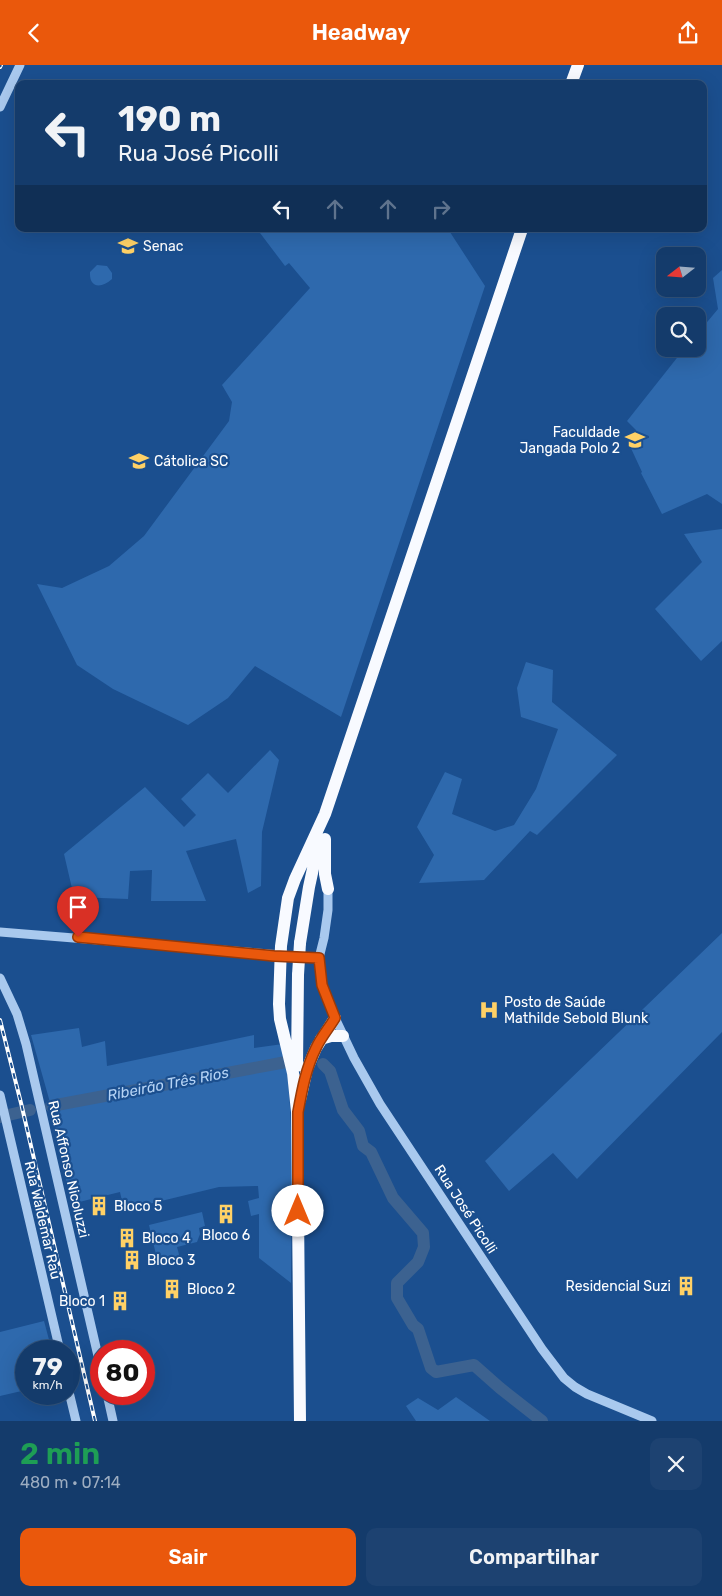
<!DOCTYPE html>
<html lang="pt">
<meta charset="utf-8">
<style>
body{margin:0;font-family:Rubik,sans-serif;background:#1d4271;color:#f1f3f6;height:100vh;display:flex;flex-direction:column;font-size:19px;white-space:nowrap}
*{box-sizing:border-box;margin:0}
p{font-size:16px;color:#9dadc1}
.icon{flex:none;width:28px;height:28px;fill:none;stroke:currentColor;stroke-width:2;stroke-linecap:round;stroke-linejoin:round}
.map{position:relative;height:1356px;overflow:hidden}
.sheet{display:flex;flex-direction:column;background:#143b6b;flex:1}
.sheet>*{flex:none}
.top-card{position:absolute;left:15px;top:15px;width:692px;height:152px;border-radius:10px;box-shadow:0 5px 20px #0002,0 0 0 1px #33557e;background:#143b6b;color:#f1f3f6;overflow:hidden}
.needle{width:32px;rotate:253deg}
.tools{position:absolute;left:656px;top:182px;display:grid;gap:10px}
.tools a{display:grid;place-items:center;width:50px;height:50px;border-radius:10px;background:#143b6b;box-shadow:0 5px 20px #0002,0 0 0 1px #33557e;font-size:25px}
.speed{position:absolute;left:15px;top:1275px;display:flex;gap:10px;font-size:25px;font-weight:700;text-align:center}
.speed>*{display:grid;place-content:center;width:65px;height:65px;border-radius:50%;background:#143b6b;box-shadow:0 5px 20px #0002,0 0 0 1px #33557e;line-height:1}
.speed small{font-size:12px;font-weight:400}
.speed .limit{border:8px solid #d22;background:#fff;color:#111}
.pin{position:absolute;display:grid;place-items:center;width:42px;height:42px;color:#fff;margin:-51px -21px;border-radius:50% 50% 50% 0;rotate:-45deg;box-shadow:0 0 5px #0007}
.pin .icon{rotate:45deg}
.me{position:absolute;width:55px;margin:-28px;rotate:0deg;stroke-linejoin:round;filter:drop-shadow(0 0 4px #0008)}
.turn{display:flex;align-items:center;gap:18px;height:105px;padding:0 20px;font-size:22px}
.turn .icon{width:65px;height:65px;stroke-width:2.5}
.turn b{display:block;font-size:35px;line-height:42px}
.lanes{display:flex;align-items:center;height:48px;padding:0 20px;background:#0003;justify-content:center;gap:25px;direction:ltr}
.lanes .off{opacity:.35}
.round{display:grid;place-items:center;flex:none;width:52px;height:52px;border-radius:10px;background:#1d4271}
.summary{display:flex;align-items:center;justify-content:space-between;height:85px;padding:0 20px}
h1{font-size:30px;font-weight:600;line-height:38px;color:#1e9e55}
.primary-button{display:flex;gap:10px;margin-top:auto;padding:10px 20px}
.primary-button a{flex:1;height:58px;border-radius:10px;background:#ea580c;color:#fff;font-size:20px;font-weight:600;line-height:58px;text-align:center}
.primary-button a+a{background:#1d4271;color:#f1f3f6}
header{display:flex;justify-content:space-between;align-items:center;height:65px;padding:0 20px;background:#ea580c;color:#fff;font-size:22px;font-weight:600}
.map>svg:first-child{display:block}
.green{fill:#2e69ad}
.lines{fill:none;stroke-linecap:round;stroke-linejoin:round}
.river{stroke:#3c6290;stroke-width:12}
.tertiary{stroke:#a9c9ee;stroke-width:9}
.trunk{stroke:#f8faff;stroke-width:12}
.rail-casing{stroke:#fff;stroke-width:4}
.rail{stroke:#1b4f8f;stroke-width:2;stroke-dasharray:5.5;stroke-linecap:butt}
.trunk-bridge{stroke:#f8faff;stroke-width:12}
.route-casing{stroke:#983908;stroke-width:12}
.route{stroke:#ea580c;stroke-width:9}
.labels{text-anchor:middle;stroke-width:4.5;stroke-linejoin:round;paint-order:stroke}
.poi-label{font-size:14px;fill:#fff;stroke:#1b4f8f;text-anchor:start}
.street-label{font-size:14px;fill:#fff;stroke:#1b4f8f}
.water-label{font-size:15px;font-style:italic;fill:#b5d3f5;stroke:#1b4f8f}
</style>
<header><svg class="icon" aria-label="back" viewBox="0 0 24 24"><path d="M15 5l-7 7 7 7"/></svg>Headway<svg class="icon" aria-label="share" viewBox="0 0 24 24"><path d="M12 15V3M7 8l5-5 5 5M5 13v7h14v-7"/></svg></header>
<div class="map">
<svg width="722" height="1356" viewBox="0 0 722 1356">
<rect width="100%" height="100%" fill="#1b4f8f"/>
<path class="green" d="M257,164H448L485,221L341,652L255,601L228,633L188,660L113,624L77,600L37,519L62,523L109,501L144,471L229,356L232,337L222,320L310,223L289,198L285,201Z
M97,200L107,201L112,208V214C102,223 89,224 90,207Z
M722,205V439L707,429L662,449L641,408L642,407L629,379L636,365L627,356L684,284H698V268L718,244L713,213Z
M722,464V576L701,596L655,544L702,497L684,469Z
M526,597L553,605L552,637L617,690L537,770L530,766L484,815L419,818L434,790L417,762L445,707L462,714L452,749L495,766L514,760L536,724L558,664L521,652L517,623Z
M270,685L279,695L262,767L261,821L248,828L236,774L186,786L206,836H151L152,805L130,806L128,834L74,832L64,789L145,722L184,762L196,750L181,734L208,708L228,728Z
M722,868V967L577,1114L553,1088L509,1126L485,1096Z
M79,963L82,982L105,976L107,1001L254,970V983L283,979C296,1056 291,1140 291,1218L259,1193V1149L251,1151L248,1136L259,1133L258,1121L219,1122L124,1145L120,1127L71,1139L51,1041L31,970Z
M202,1147L205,1161L199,1163L200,1169L197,1177L177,1182L180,1193L158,1198L149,1160Z
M44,1256L52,1286H26V1325L0,1331V1267Z
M456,1332L490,1356H416L406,1341L418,1333L438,1345Z"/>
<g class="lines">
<path class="river" d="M323,999L330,1006L343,1045L359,1066L363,1081L371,1087L393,1133L423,1168L424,1182L418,1197L397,1218V1233L413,1260L418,1264L431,1303L436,1307L474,1300L500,1323L542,1356
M51,1041L286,997
M0,1052L30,1045"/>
<path class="tertiary" d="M0,42L20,0
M328,824V845L324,873L319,893V901L322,920L335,953L354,993L380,1039L542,1284L564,1313L575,1322L587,1329L652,1356
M0,867L319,893
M0,913L17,949L26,979L101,1304
M0,1030L60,1286
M69,1327L76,1356
M107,1329L113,1356"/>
<path class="trunk" d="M571,19L578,0
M325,774V809L328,824
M300,878L309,822L319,776
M321,974L331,971H343
M297,1001L298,910
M300,1035L307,1004L316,983L335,953
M297,1039L300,1356
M297,1047L293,1008L280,954L279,939L281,881L288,833L295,814L325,749L522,164"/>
<defs>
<path id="rail" d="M0,2L1,0
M0,955L21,1038L95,1356"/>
</defs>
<use href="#rail" class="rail-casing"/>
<use href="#rail" class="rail"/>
<path class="trunk-bridge" d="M298,910L300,878"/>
</g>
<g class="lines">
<defs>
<path id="route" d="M78,872L274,891L319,893L322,920L335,953C329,963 321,972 316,983C306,1003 302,1025 298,1047V1146"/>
</defs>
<use href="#route" class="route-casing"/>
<use href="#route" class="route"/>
</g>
<defs>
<symbol id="university-bare" viewBox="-9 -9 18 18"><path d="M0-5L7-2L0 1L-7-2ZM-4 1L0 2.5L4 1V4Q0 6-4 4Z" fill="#ffd166" stroke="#1b4f8f" stroke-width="2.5" paint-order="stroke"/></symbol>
<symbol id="hospital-bare" viewBox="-9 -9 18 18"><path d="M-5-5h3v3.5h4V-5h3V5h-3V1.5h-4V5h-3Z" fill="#ffd166" stroke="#1b4f8f" stroke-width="2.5" paint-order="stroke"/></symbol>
<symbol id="building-bare" viewBox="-9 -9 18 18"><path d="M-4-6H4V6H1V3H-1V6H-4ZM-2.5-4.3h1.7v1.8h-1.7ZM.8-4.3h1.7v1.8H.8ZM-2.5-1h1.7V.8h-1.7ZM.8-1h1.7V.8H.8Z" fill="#ffd166" stroke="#1b4f8f" stroke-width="2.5" paint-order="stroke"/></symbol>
</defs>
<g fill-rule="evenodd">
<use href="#university-bare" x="114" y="167" width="28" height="28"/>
<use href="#university-bare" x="621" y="361" width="28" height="28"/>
<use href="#university-bare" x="125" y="382" width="28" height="28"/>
<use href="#hospital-bare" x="475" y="931" width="28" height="28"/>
<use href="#building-bare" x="85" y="1127" width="28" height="28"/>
<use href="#building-bare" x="212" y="1135" width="28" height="28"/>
<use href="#building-bare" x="113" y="1159" width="28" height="28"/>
<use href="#building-bare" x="118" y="1181" width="28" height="28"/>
<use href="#building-bare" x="672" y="1207" width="28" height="28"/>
<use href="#building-bare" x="158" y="1210" width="28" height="28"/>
<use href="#building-bare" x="106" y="1222" width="28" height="28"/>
</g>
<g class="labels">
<g class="poi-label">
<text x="143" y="186">Senac</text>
<text x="620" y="372" text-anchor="end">Faculdade<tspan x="620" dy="16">Jangada Polo 2</tspan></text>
<text x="154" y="401">Cátolica SC</text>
<text x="504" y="942">Posto de Saúde<tspan x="504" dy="16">Mathilde Sebold Blunk</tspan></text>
<text x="114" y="1146">Bloco 5</text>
<text x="226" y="1175" text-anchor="middle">Bloco 6</text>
<text x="142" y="1178">Bloco 4</text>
<text x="147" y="1200">Bloco 3</text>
<text x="671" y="1226" text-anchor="end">Residencial Suzi</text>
<text x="187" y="1229">Bloco 2</text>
<text x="105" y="1241" text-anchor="end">Bloco 1</text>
</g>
<g class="street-label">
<text transform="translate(69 1104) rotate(77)" y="5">Rua Affonso Nicoluzzi</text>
<text transform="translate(466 1144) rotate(57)" y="5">Rua José Picolli</text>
<text transform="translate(43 1155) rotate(77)" y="5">Rua Waldemar Rau</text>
</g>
<g class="water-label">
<text transform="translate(168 1019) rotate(-11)" y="5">Ribeirão Três Rios</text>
</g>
</g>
</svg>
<div class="tools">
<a><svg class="needle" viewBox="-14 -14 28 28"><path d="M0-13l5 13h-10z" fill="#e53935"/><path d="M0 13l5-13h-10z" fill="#9dadc1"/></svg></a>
<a><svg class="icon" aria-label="search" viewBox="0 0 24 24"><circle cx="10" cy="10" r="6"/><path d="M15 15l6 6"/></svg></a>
</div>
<div class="speed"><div>79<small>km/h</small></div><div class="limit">80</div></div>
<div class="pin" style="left:78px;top:872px;background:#d93025"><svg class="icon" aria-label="arrive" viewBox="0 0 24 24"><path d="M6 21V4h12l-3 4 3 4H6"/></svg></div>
<svg class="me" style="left:298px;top:1146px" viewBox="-20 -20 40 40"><circle r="19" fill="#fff"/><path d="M0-13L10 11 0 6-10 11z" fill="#ea580c"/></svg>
<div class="top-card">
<div class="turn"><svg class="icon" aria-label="left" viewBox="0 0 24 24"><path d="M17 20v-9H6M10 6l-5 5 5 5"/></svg><div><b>190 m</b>Rua José Picolli</div></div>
<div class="lanes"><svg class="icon" aria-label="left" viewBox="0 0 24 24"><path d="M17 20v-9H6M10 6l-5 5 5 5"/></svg><svg class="icon off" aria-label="ahead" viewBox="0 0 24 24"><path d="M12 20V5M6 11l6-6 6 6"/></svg><svg class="icon off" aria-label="ahead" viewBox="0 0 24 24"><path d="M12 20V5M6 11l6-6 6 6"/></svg><svg class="icon off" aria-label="right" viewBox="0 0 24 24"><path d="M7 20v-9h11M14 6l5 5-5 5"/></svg></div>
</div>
</div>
<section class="sheet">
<div class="summary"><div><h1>2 min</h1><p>480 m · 07:14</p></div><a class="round"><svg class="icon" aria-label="close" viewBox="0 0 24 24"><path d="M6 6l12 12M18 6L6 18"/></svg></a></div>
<div class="primary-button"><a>Sair</a><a>Compartilhar</a></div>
</section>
